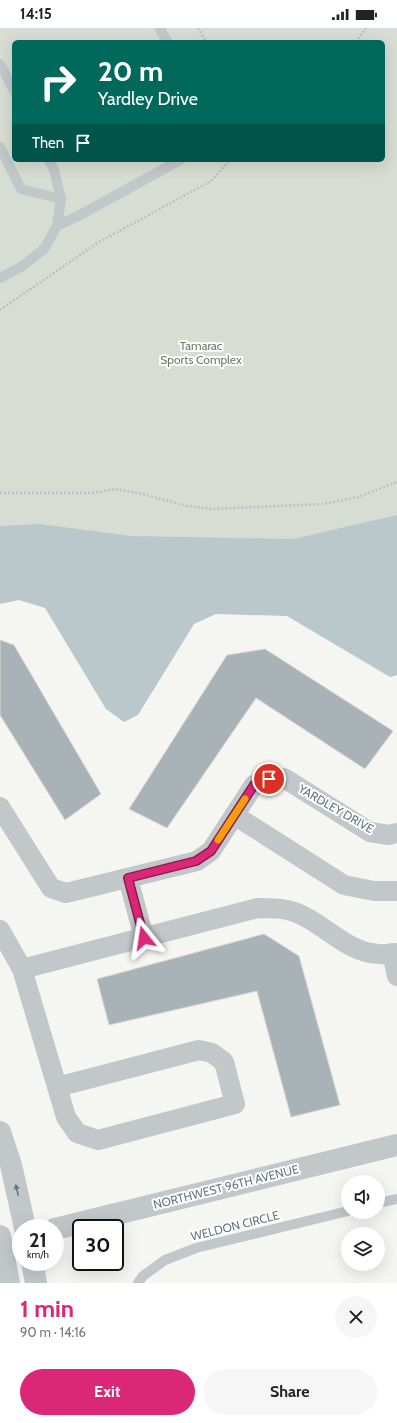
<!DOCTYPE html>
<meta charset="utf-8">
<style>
body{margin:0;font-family:Cabin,sans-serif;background:#f6f6f6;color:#222;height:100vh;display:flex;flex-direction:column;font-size:15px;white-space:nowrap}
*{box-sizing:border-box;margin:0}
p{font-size:13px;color:#767676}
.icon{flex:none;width:22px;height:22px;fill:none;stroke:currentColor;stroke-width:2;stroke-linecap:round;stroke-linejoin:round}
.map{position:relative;height:1255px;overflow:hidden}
.panel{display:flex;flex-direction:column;background:#fff;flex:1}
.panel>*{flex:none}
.hud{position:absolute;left:12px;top:12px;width:373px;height:122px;border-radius:6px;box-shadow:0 4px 16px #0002;background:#00695c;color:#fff;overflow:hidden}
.tools{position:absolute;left:341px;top:1147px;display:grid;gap:8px}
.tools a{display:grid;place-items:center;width:44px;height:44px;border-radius:50%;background:#fff;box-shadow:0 4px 16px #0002;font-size:20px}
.speed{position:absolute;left:12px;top:1191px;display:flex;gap:8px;font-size:20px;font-weight:700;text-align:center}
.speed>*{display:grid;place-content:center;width:52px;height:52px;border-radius:50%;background:#fff;box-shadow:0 4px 16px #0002;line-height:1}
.speed small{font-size:10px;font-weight:400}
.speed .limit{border:2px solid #111;border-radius:6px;background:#fff;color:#111}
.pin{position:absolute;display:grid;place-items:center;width:34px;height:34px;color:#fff;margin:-17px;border:2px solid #fff;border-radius:50%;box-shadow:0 1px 4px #0007}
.me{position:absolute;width:44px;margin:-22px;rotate:345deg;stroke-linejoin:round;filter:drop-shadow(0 0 3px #0008)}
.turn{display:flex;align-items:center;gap:14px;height:84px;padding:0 20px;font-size:18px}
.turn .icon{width:52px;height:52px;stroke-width:2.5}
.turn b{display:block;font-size:28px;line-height:34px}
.then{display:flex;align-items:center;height:38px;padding:0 20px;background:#0003;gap:8px;font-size:15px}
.round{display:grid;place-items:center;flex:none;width:42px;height:42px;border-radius:21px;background:#f6f6f6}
.headline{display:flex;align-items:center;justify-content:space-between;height:68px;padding:0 20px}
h1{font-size:24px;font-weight:700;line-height:30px;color:#db2777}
.cta{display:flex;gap:8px;margin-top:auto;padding:8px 20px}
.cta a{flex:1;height:46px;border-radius:24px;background:#db2777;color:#fff;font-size:16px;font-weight:700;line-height:46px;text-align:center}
.cta a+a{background:#f6f6f6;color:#222}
.status{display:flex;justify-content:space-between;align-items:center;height:28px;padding:0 20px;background:#fff;direction:ltr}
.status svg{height:11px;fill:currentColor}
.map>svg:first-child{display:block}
.green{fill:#d7ddd2;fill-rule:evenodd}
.water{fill:#bac8cb}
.building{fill:#a9b3b7;stroke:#d7d6d4}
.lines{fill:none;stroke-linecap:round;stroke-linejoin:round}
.path{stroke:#bec0c2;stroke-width:2.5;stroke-dasharray:2 2;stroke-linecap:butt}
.service{stroke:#c2c7c9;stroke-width:10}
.minor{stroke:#c2c7c9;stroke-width:20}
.tertiary{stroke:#c2c7c9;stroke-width:22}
.oneway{fill:#637884}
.route-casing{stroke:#8e194d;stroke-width:10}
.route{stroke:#db2777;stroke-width:7}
.slow{stroke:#f59e0b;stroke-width:7}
.labels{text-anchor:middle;stroke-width:4;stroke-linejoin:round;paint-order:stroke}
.park-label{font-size:12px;fill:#697b62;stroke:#fff}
.street-label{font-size:12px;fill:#637884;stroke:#fff}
</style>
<div class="status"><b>14:15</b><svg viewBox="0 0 49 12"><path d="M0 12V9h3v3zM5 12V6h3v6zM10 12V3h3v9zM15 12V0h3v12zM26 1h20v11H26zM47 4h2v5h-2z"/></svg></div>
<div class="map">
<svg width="397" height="1255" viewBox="0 0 397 1255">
<rect width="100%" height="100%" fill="#f5f5f1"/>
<path class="green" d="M0,0H397V498L223,524L0,503ZM14,14H383V132H14Z"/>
<path class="water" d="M397,487V647L390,649L287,588L216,586L194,596L138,687L124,694L106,681L45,580L19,572L0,576V498L40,496L131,508L293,511Z"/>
<path class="building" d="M0,612L14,617L101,766L65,792L0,687Z
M265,621L393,703L365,741L256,670L167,800L129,781L227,627Z
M264,906L299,928L340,1077L291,1089L257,963L109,997L97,951Z"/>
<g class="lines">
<path class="path" d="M198,0L206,14
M356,14L366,0
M0,282L99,214L211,153L230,132
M0,465H92L115,461L142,466L187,478L212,481L323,476L358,469L397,454"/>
<path class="service" d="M160,0L167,14
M0,36L14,63
M0,119L21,161L61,171
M57,198L80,187L180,132
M0,250L21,239L44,221L57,198L61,171L54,142L49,132
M378,1175L397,1171
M138,1255L143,1248L165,1232L196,1220L348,1183"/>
<path class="minor" d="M0,779L51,860L66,865L197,833L211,823L254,757L269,751L284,750L370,804L389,807L397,805
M234,787L344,857L374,863H397
M128,850L144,910
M0,902L22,941L66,1089L77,1105L98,1112L235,1076L224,1034L212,1025L199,1022L57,1059
M392,925L397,948
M22,941L258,880C271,880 285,880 297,885C325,896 347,925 379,926C385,927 391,925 397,925"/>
<path class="tertiary" d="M0,1104L11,1137L25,1200
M55,1201L397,1117
M0,1208L9,1255
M32,1234L36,1255"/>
</g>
<defs><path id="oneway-solid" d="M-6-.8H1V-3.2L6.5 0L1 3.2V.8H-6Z"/></defs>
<use class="oneway" href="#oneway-solid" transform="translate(17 1162) rotate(-103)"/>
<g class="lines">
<defs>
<path id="route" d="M144,910L128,850L196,833L211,823L254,757L269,751"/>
</defs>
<use href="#route" class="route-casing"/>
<use href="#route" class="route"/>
<path class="slow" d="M218,812L245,771"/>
</g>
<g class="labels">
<g class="park-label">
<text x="201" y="322">Tamarac<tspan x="201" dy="14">Sports Complex</tspan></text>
</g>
<g class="street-label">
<text transform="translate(336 781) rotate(30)" y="4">YARDLEY DRIVE</text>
<text transform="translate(226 1159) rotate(-14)" y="4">NORTHWEST 96TH AVENUE</text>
<text transform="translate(235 1198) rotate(-14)" y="4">WELDON CIRCLE</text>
</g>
</g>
</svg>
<div class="tools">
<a><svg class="icon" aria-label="sound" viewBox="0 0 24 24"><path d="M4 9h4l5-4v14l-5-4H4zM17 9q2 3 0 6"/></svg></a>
<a><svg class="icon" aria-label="layers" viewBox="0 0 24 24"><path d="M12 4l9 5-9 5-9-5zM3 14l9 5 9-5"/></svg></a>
</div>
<div class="speed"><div>21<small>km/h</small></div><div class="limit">30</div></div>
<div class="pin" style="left:269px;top:751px;background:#d93025"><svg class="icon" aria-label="arrive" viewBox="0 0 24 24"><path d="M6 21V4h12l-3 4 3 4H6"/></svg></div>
<svg class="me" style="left:144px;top:910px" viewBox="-20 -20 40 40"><path d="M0-17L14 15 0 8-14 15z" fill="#db2777" stroke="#fff" stroke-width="4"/></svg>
<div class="hud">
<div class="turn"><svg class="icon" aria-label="right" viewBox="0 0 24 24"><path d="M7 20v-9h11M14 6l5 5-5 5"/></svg><div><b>20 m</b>Yardley Drive</div></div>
<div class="then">Then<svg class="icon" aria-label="arrive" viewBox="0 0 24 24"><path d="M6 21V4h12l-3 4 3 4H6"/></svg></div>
</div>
</div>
<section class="panel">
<div class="headline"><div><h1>1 min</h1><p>90 m · 14:16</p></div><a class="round"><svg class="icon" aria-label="close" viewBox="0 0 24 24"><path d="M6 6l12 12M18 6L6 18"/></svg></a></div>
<div class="cta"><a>Exit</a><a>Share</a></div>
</section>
